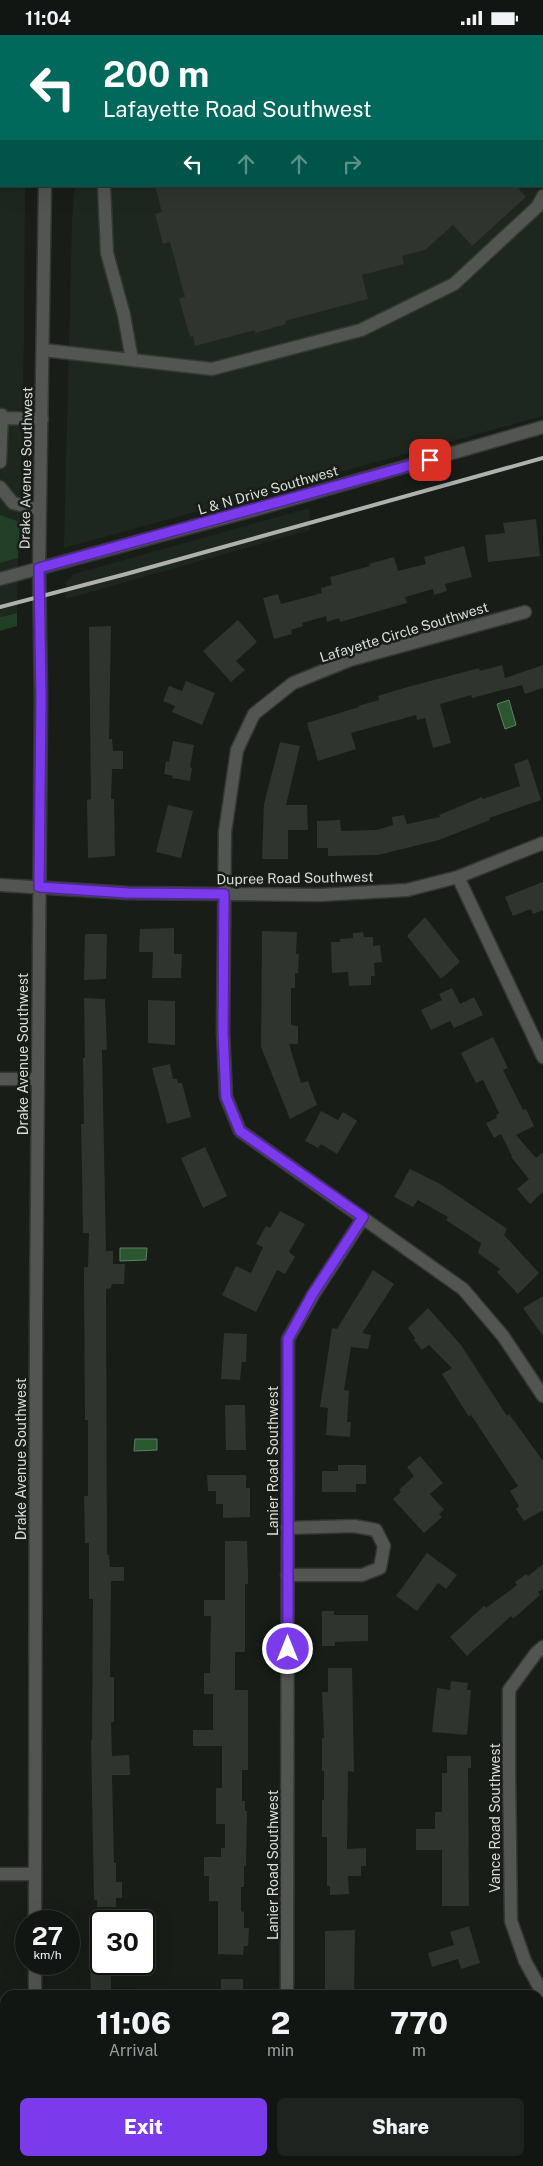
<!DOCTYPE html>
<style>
body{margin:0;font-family:"Public Sans",sans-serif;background:#1f2320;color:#f1f3f6;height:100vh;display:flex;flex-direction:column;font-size:19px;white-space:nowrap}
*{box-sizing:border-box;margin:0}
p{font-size:16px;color:#9c9f9f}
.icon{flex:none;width:28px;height:28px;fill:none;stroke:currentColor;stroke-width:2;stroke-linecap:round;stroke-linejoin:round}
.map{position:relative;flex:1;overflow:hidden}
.side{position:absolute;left:0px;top:1955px;width:544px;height:176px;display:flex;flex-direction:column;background:#121612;border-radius:15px 15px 0 0;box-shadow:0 5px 20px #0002,0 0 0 1px #313532}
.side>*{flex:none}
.top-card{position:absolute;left:0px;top:0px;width:544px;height:152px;box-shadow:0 5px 20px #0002,0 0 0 1px #313532;background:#00695c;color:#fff;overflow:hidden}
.speed{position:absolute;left:15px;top:1875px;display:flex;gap:10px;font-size:25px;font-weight:700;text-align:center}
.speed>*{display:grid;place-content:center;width:65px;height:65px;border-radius:50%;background:#121612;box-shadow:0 5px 20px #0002,0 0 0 1px #313532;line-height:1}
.speed small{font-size:12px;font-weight:400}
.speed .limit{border:2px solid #111;border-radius:8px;background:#fff;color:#111}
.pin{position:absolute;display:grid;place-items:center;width:42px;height:42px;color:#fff;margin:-21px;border-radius:10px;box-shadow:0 2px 8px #0006}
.me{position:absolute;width:55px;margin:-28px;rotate:0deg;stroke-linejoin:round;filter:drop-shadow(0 0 4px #0008)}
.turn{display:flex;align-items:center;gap:18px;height:105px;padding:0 20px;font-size:22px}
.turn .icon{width:65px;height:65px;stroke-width:2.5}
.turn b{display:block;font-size:35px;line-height:42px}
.lanes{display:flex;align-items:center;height:48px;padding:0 20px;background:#0003;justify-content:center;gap:25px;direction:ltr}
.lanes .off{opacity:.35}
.eta{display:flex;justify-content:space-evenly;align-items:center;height:85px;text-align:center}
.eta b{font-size:30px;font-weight:800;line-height:35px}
.action{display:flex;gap:10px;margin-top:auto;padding:10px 20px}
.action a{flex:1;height:58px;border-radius:8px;background:#7c3aed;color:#fff;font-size:20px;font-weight:800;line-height:58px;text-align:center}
.action a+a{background:#1f2320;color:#f1f3f6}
.status{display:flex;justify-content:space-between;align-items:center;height:35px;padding:0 25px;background:#121612;direction:ltr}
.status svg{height:14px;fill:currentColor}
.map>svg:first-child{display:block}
.built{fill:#1e271e}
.green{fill:#213f24}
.water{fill:#2b5730;stroke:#607f63}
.building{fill:#2f342f}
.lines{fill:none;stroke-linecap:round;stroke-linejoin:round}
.minor-tunnel{stroke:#353a35;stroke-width:12;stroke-dasharray:12 6;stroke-linecap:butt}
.minor-casing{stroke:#333833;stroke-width:15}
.minor{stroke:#535553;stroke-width:12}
.rail{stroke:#aeb1ae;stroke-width:4}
.route-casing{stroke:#51269a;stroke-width:12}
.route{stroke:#7c3aed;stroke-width:9}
.labels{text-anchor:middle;stroke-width:5;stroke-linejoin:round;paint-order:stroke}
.street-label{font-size:14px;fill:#daddda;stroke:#181d18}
</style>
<div class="status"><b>11:04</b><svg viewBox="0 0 49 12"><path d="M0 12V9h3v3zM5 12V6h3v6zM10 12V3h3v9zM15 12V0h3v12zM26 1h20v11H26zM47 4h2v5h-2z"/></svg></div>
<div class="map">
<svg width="543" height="2131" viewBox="0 0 543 2131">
<rect width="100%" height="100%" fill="#181d18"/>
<path class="built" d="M0,0H26L1,1V151H25L24,299L20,487L0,480Z
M83,0H543V381L64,513L72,185L75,151H542V1Z
M309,473L310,495L66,564V547L74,539Z
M18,523L17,578L0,582V528Z"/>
<path class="green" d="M0,480L20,487L18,523L0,528Z
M17,578V591L0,596V582Z"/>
<path class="water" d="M509,665L516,690L505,694L497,669Z
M120,1213H147L146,1225L120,1226Z
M135,1404H157V1415L134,1416Z"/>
<path class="building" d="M155,151H516L526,162L472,211L453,190L425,215L402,221L404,229L362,240L368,264L285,286L286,289L255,298V295L195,311L193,301L190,302L179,263L185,262L170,207L163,209L155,179L162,177Z
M536,484L540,521L488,527L485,500L505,498L503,488Z
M464,511L472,542L445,549L447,556L434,560L433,554L405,562L407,568L340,587L339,583L327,587L326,581L302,588L303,591L291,595L292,599L274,604L263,563L278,559L281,569L322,558L321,553L332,550L330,542L370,531L369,529L394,522L398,536L426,529L424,522Z
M238,585L257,607L236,626L245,635L231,647L203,616Z
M111,591L109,704H112L113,716H123V734H112L111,764H114L115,821L88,823L87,765L91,764L89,592Z
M502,630L505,643L543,630V653L525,659L522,650L472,663L471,660L440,669L451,708L433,713L425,683L417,685L416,680L351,698L356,714L318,726L307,688L359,672L358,671L379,665L378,661L404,653L479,633L480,636Z
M186,646L215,658L202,690L172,677L175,671L163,666L169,651L182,656Z
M173,706L194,710L190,732L192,733L190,746L172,743L173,741L164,739L166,726L169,727Z
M280,707L300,711L286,770H307L308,795H288V824H262L264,769Z
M528,724L541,765L489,783L490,785L439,805L378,820L328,821V813H317V786L340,785L341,796L377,795L393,790L392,782L404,780L407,789L440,782L439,780L482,762L483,764L520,751L514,729Z
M168,770L193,776L181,823L156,817Z
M543,847V875L533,879L531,874L513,881L505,862Z
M425,882L460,927L441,944L407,901Z
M174,893V919H182L181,943H152L153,917H139L140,894Z
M262,896L297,897L296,919H299L298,938H295V953H291V990L298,991V1009H289L301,1048L308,1046L317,1070L290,1084L261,1012Z
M363,897L364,902H373V911L380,910L382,927L374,928L375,941H371V950L349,951L348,937L332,938L331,907H340V904L353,903V898Z
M85,899H107L106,944L84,945Z
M452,953L460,969L474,962L483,980L454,993L450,986L431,995L421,975L442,965L439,959Z
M84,963L105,964L107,1015H102L106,1216H113V1229H125L124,1249H112L111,1253L106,1254L107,1520H109L110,1532H124V1546H111L110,1642H114V1687H111L112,1721L129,1720L130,1740H112L114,1828H116V1847H122V1863H116V1872H97V1865H94L91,1705H92L93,1564H89V1508H85L84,1461H88V1385H85L84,1251V1232H88L89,1198H83L82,1134L81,1089H84L83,1023H85Z
M148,965L175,966V1010L148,1008Z
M493,1002L508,1033L503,1035L523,1075L526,1074L534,1091L516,1100L536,1123L543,1117V1157L530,1169L517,1154L529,1144L511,1122L512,1121L501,1099L494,1103L486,1088L497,1083L496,1080L499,1078L483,1045L476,1048L461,1018Z
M170,1029L173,1044H177L178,1048H182L191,1082L167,1089L152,1033Z
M321,1076L338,1085L343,1077L357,1086L337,1119L321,1109L318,1113L305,1106Z
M205,1112L227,1161L203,1173L181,1123Z
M410,1134L442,1150L507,1194L504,1200L539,1238L518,1259L497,1237L500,1234L478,1218L481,1208L446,1185L448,1182L418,1165L413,1172L394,1162Z
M280,1176L305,1189L289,1217L295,1222L285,1239L277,1235L256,1277L222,1260L236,1231L251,1238L263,1212L256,1209L266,1191L270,1193Z
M373,1235L394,1249L362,1298L371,1300L368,1314L351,1312L344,1355L349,1356L347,1387H351L350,1402L326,1400L328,1373L320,1372L332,1293L337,1294Z
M543,1261V1301L523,1273Z
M428,1273L461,1310L507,1381L509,1379L543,1426V1475L524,1486L516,1474L519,1471L510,1456L518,1451L471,1380L469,1382L442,1339L452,1333L429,1310L422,1315L414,1305L415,1303L408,1293Z
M224,1298L247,1299L246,1327H242L240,1345L221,1344Z
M225,1370H245L246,1415H226Z
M420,1421L443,1448L430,1459L444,1475L439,1479L442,1482L424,1498L393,1464L401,1457L399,1455L414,1441L407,1432Z
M338,1430H366V1449H356V1457H322V1436H338Z
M207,1440H246V1453H250V1482L223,1483V1469H216V1456H208Z
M225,1506H247L248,1536V1549H245V1617H235V1655H248V1735H242V1766H245V1776H247L246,1831H244V1852H241V1876L244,1877V1893H249L248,1911H244L243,1920L218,1919V1866H209V1841H204V1822H221V1813H225V1789H216V1753H222V1711H193V1695H213V1659H204V1638H210L211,1581H204V1565H225Z
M427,1518L457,1540L446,1554L438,1548L417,1576L396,1561Z
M543,1529V1554L538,1557L540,1560L513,1584L511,1581L467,1621L450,1602L484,1571L486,1573L517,1550L515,1547L526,1539L528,1541Z
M322,1576H334V1580H368V1606L335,1607V1611H322Z
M328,1633H352L354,1737L348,1736L347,1814L366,1813V1831H361V1841H348L349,1859L330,1860V1851H327V1802H322V1765H324V1736H322V1703H324L322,1657H328Z
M451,1646L468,1648L467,1655H471L467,1700L432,1697L437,1653L450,1655Z
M447,1721H471V1733H468L469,1871H442V1815H416V1794H435V1777H442V1738H447Z
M89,1889H101V1929H111V1960H91Z
M469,1891L480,1928L461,1934L458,1924L432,1932L428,1918L454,1910L450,1897Z
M355,1895L354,1960H325V1896Z
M221,1944H243V1960H221Z"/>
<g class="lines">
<path class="minor-tunnel" d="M300,1L304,0"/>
<defs>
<path id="minor" d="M10,0V1
M37,0V1
M71,0L72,1
M151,0V1
M276,1L281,0
M0,17H1
M43,315L132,325L124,280L107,218L104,151
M132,325L212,334L361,295L454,249L537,172L543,161
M0,380H2L0,427
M2,383L42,384
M0,452L13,468L40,475
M0,544L261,473L543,392
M525,577L350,625L293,648L254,679L237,715L225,797L223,997L226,1062L240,1096L463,1254L503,1301L543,1361
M458,842L543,1022
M0,850L128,858L320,860L407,855L458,842L543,808
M0,1044H38
M287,1493L354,1491L376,1495L384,1511L380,1533L362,1540H287
M543,1612L536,1618L509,1655V1736L511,1886L525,1926L543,1959
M0,1839H35
M35,1886L36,1289L41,663L39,533L45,151
M35,1960V1929
M287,1960L288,1304L313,1260L363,1183
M539,2073L543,2071
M348,2126L351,2131
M34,2131V2126
M427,2131L436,2126"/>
</defs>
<use href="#minor" class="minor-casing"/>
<use href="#minor" class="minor"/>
<path class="rail" d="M0,572L126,539L543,423"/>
</g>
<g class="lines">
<defs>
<path id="route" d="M288,1614V1304L312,1260L363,1182L240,1096L226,1062L223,997L224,859L128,858L39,852L41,663L39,533L430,425"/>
</defs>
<use href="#route" class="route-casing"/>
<use href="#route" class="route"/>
</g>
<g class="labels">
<g class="street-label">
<text transform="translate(26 433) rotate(-89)" y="5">Drake Avenue Southwest</text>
<text transform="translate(268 455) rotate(-16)" y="5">L &amp; N Drive Southwest</text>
<text transform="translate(404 597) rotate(-17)" y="5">Lafayette Circle Southwest</text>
<text transform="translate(295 843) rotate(-1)" y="5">Dupree Road Southwest</text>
<text transform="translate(23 1019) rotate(-90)" y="5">Drake Avenue Southwest</text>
<text transform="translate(21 1424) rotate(-90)" y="5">Drake Avenue Southwest</text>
<text transform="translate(273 1426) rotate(-90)" y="5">Lanier Road Southwest</text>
<text transform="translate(495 1783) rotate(-90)" y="5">Vance Road Southwest</text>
<text transform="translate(273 1830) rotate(-90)" y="5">Lanier Road Southwest</text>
</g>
</g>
</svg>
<div class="speed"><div>27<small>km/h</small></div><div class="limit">30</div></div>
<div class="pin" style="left:430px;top:425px;background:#d93025"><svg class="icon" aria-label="arrive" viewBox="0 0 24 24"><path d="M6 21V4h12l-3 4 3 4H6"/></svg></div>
<svg class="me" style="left:288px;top:1614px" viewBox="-20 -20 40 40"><circle r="17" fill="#7c3aed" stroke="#fff" stroke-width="3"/><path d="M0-11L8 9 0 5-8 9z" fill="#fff"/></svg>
<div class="top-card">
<div class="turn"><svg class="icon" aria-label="left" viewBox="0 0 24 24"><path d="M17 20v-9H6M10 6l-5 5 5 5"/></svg><div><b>200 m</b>Lafayette Road Southwest</div></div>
<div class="lanes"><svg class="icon" aria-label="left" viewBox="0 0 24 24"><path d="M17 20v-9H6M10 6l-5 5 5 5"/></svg><svg class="icon off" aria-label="ahead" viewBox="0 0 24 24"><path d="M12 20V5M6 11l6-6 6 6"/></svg><svg class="icon off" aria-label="ahead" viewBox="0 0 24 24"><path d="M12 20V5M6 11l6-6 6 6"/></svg><svg class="icon off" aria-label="right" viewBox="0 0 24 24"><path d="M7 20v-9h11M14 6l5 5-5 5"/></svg></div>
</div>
<section class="side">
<div class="eta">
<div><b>11:06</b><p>Arrival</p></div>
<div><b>2</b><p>min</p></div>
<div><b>770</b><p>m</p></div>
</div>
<div class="action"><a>Exit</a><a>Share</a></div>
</section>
</div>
